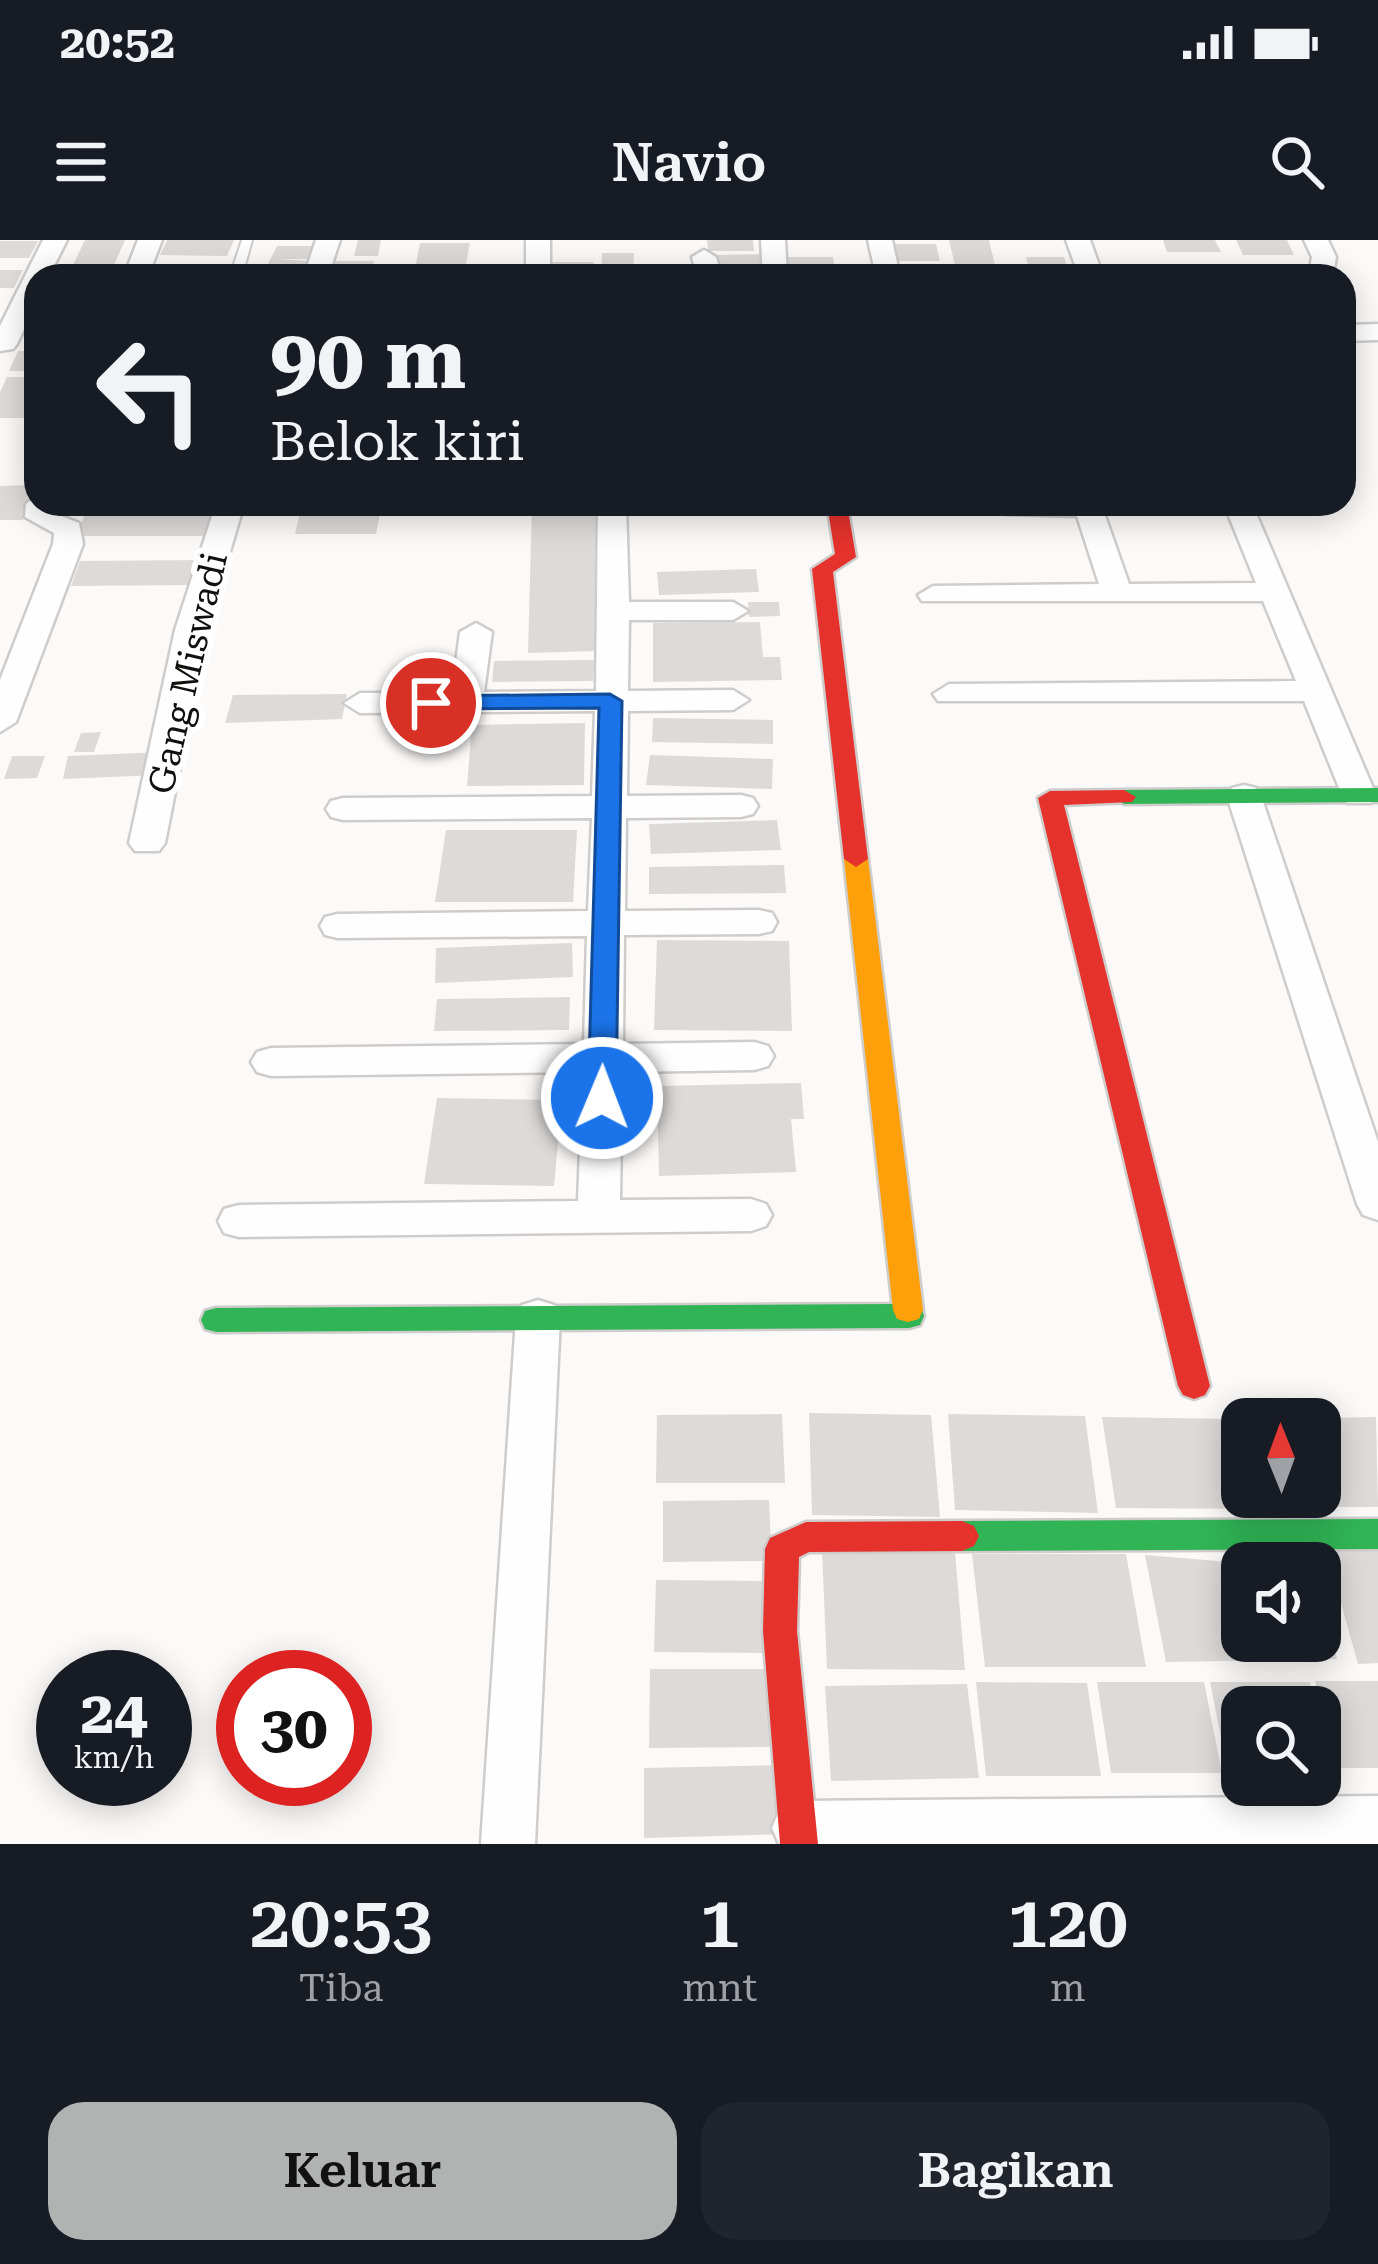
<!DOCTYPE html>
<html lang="id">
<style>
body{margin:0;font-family:"Roboto Serif",serif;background:#20242c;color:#f1f3f6;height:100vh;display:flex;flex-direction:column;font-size:45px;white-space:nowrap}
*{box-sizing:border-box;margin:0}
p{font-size:39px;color:#9ea1a6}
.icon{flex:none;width:66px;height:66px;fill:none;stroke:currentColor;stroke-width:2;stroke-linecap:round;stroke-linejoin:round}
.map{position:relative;height:1604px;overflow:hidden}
.side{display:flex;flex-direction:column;background:#171b24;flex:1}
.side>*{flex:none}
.top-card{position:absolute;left:24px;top:24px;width:1332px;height:252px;border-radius:36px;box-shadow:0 6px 30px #0003;background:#171b24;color:#f1f3f6;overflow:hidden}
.needle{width:78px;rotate:359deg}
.controls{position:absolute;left:1221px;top:1158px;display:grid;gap:24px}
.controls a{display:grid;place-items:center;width:120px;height:120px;border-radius:24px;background:#171b24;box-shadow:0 6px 30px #0003;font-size:60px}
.speed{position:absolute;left:36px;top:1410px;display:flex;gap:24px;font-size:60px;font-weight:700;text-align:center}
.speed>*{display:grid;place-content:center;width:156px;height:156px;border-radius:50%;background:#171b24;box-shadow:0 6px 30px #0003;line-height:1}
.speed small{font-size:30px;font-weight:400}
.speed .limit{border:18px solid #d22;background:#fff;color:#111}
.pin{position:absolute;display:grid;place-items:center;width:102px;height:102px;color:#fff;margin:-51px;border:6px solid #fff;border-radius:50%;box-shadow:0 3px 12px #0007}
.me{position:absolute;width:132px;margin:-66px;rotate:1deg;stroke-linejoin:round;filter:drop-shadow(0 0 9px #0008)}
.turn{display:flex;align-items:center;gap:42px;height:252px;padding:0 48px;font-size:54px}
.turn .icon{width:156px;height:156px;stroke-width:2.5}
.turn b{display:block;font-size:84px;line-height:102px}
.eta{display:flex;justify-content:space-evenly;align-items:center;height:204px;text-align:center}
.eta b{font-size:72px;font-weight:600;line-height:84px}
.button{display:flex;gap:24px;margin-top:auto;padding:24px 48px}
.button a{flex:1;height:138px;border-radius:36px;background:#b1b2b2;color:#111;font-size:48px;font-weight:600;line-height:138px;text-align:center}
.button a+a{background:#20242c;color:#f1f3f6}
.status{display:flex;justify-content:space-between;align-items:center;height:84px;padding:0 60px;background:#171b24;direction:ltr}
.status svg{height:33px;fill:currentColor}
header{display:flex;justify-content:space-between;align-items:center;height:156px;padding:0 48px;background:#171b24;font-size:54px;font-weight:600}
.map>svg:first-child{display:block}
.building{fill:#dddbda}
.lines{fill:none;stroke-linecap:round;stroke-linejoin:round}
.lane-casing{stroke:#cfcdcb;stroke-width:4}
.street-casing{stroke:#cfcdcb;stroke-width:5}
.fast-casing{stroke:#cfcdcb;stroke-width:5}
.slow-casing{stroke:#cfcdcb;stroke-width:5}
.jam-casing{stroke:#cfcdcb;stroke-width:5}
.lane{fill:#fffefe;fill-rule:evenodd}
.street{fill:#fffefe;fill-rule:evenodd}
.fast{fill:#30b455;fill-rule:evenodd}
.slow{fill:#ff9f0a;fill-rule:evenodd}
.jam{fill:#e5322d;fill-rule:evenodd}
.route{fill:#1a73e8;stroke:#114b97;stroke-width:3}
.labels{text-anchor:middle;stroke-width:12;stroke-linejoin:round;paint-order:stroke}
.street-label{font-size:36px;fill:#11100e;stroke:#fff}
</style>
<div class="status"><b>20:52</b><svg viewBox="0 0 49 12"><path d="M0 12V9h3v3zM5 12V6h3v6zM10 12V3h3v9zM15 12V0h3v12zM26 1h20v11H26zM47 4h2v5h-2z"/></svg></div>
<header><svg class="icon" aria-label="menu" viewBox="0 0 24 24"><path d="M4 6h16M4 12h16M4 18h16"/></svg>Navio<svg class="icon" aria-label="search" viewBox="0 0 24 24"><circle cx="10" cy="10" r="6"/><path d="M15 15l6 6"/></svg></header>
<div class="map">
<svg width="1378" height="1604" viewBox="0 0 1378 1604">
<rect width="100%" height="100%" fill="#fcfaf8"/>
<path class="building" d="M85,0H125L114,25H73Z
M167,0H234L227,16L160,15Z
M358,0H381L378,16H354Z
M707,0H753L754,11H708Z
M949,0H989L996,30H956Z
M1163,0H1215L1221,12H1167Z
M1236,0H1287L1294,15H1243Z
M0,1H38L29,18H0Z
M420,3H470L466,24H416Z
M895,4H936L940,21H898Z
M277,6H313L309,19H278L311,21L306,35L263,34Z
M602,13H634L633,36H601Z
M766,14L767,36H717V15Z
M786,17H833L836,36H788Z
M1026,17H1064L1070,36H1031Z
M330,21H374L371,36H326Z
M549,22H594L593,36H548Z
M909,24H948L951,36H912Z
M430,28H476L475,36H428Z
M0,30H23L14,48H0Z
M18,111H36L30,131H9Z
M7,137H36V157L26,178H0V152Z
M36,245L23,280H0V246Z
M532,264H600L598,411L528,413Z
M219,268L211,296H76L87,269Z
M301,269H381L376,294H295Z
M202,320L194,345L71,346L80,321Z
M756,329L759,352L659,355L657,332Z
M748,362H779L780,376L749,377Z
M760,382L763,417H780L782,440L653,442V383Z
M595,420L593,441L492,442L494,421Z
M347,454L342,479L225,483L233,455Z
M653,478L773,480V504L652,502Z
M585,483L584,545L467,546L472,485Z
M101,492L94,512H74L81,493Z
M163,512L159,535L63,539L68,516Z
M650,515L773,519L772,549L646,545Z
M12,516H45L37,538L4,539Z
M777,580L781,610L651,614L649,584Z
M446,590H577L573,662H435Z
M784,625L786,653L649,654V627Z
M657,700L789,701L792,791L654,790Z
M572,703L573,737L435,743L436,708Z
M570,757L569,790L434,791L437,759Z
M801,843L804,879H791L796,932L659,936L657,846Z
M437,858L562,860L554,946L424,944Z
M809,1173L931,1175L940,1277L812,1275Z
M782,1174L785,1243H656L657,1175Z
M948,1174L1085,1176L1098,1273L955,1270Z
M1102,1177L1238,1179L1242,1257H1255L1257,1269L1116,1268Z
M1376,1177L1378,1267H1280L1277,1257H1320V1178Z
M769,1260L772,1321L663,1322V1261Z
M1378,1308V1423L1358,1424L1326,1310Z
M822,1310L955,1312L965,1430L827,1429Z
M972,1314H1126L1146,1427H985Z
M1145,1315L1242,1323V1401H1320L1321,1362L1337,1419L1166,1422Z
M656,1340L766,1341L767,1413L654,1412Z
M650,1429H770L773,1507L649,1508Z
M1315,1441H1378V1528H1336Z
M976,1442L1087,1443L1101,1536H986Z
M1097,1442H1204L1222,1533H1111Z
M1210,1442H1310L1316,1467H1242V1532H1228Z
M967,1444L979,1538L831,1541L825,1446Z
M784,1525L789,1594L644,1598V1528Z"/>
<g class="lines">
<defs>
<path id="lane" d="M242,0H252L242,36H230Z"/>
<path id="street" d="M43,0H67L49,36H36V64L17,104L13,109L0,111V86Z
M138,0H162L148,36H124Z
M316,0H340L328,36H304Z
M526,0H550V36H526Z
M761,0H785L787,36H763Z
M868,0H892L900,36H876Z
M1066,0H1090L1103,36H1079Z
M1304,0H1328L1336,17L1333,36H1309L1312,17Z
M704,10L716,17L721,36H697L692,17Z
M1378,84V100L1344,101V85Z
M36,256V264H54V273L79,283L83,304L16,482L0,492V440L53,304L54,293L25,277L26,264Z
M216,264H244L207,390L165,603L159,611H135L129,603L175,390Z
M598,264H626L629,362H733L748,371L733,380H629L628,451L733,450L749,460L733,470L628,471L627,556L741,555L753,558L758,566L753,574L741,577L626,578L625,671L759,670L772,673L777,682L772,691L759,694L624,695L623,804L754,802L768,806L774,816L768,826L754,830L622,832L620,960L751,959L766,964L772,975L766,986L751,991L239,997L224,993L218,981L224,969L239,965L578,961L583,832L271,836L257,832L251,822L257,812L271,808L584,804L587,696L338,698L325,695L320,686L325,677L338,674L588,671L592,578L343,580L331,577L326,569L331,561L343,558L592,556L595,471L360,473L344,463L360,453H452L460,392L476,383L492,392L484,452L596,451Z
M1003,264H1101L1129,344L1256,343L1224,264H1252L1376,555L1371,563H1347L1342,555L1304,461H938L933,454L949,444L1296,441L1263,361H922L918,355L933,346L1099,344L1077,276L1005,274Z
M1244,545L1256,548L1261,556L1378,902V980L1363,975L1357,964L1227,556L1232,548Z
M538,1060L554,1065L560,1078L535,1604H481L516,1078L522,1065Z
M1378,1556V1604H779L772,1588L780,1569L799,1561Z"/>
<path id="fast" d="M1378,548V562L1124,564L1112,557L1124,550Z
M908,1058L919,1061L924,1076L920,1085L909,1088L216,1092L205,1089L201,1080L205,1071L216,1068L896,1064Z
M1378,1279V1309L962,1311L950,1306L945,1296L950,1286L962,1281Z"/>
<path id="slow" d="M856,611L868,619L923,1070L919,1079L908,1082L897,1079L893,1070L844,619Z"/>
<path id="jam" d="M827,264H847L856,317L833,332L868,619L856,627L844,619L812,329L835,314Z
M1124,550L1136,557L1132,562L1064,565L1210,1146L1205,1155L1194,1159L1183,1155L1178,1146L1038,558L1050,551Z
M962,1281L974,1286L979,1296L974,1306L962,1311L809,1312L799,1317L797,1391L818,1604H780L763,1391L765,1309L770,1298L806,1282Z"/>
</defs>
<use href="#lane" class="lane-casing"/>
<use href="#street" class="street-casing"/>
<use href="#fast" class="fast-casing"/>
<use href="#slow" class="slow-casing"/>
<use href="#jam" class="jam-casing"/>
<use href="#lane" class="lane"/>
<use href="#street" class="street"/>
<use href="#fast" class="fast"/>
<use href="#slow" class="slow"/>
<use href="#jam" class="jam"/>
</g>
<path class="route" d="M610,454L622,461L616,858L602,868L588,858L599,468L431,469L420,463L431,456Z"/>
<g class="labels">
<g class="street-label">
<text transform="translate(187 433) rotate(-77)" y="13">Gang Miswadi</text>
</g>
</g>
</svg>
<div class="controls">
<a><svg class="needle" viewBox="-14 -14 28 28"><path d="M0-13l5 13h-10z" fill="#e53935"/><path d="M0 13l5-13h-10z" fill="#9ea1a6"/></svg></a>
<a><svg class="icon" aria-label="sound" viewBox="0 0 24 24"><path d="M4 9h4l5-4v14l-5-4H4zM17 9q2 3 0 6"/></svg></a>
<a><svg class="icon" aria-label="search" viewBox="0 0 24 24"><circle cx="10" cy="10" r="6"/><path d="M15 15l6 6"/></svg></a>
</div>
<div class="speed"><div>24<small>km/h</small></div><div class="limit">30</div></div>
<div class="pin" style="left:431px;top:463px;background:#d93025"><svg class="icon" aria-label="arrive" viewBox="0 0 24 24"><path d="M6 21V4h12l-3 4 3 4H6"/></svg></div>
<svg class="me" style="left:602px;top:858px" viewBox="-20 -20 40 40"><circle r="17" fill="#1a73e8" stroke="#fff" stroke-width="3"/><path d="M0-11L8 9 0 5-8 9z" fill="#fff"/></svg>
<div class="top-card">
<div class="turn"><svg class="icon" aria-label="left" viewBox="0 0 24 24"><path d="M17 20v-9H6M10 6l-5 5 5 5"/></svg><div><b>90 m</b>Belok kiri</div></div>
</div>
</div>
<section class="side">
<div class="eta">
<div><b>20:53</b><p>Tiba</p></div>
<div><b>1</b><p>mnt</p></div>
<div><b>120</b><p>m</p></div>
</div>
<div class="button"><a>Keluar</a><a>Bagikan</a></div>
</section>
